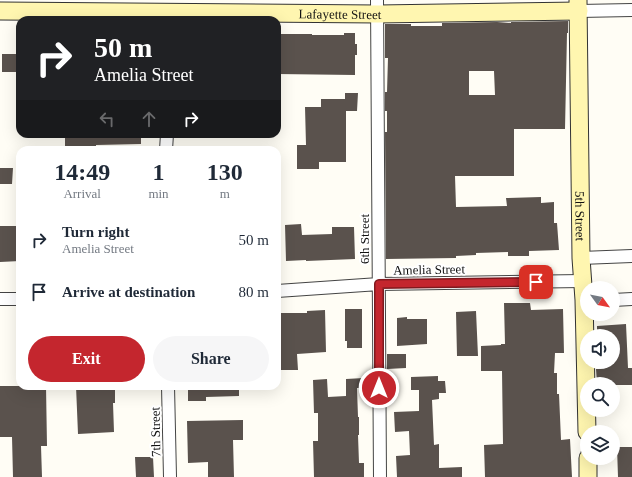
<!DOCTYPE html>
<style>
body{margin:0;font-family:Georgia,serif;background:#f6f6f7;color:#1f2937;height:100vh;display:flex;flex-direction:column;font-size:15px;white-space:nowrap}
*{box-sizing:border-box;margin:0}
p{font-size:13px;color:#747a83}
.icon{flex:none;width:22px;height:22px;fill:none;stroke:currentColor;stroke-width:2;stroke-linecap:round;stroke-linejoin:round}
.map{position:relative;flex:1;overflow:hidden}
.side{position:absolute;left:16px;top:146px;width:265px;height:244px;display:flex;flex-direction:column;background:#fff;border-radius:12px;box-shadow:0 4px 16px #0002}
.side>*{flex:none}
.top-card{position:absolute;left:16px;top:16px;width:265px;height:122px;border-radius:12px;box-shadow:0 4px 16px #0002;background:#202124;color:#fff;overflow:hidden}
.needle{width:26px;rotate:123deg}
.fabs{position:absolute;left:580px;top:281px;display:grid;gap:8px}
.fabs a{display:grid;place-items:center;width:40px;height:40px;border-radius:50%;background:#fff;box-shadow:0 4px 16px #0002;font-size:20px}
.pin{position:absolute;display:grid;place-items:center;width:34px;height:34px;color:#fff;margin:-17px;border-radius:8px;box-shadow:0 2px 6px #0006}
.me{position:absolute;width:44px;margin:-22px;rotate:0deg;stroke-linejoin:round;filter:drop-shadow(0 0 3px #0008)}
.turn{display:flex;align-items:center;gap:14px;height:84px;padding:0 12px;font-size:18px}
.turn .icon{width:52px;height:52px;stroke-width:2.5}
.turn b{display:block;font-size:28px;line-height:34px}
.lanes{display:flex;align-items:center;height:38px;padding:0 12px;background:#0003;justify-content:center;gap:20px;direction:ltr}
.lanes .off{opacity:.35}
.eta{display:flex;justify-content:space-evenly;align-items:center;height:68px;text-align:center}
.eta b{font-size:24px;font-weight:700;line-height:28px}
.action{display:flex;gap:8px;margin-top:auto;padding:8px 12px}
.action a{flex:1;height:46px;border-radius:24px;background:#c4262e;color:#fff;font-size:16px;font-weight:700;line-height:46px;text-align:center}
.action a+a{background:#f6f6f7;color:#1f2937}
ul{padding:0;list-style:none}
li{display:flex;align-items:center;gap:12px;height:52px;padding:0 12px}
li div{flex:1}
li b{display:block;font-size:15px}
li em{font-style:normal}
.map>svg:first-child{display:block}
.building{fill:#5a524d;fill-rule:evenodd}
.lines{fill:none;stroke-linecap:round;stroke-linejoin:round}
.minor-casing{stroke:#444;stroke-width:14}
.secondary-casing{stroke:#333;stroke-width:19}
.minor{stroke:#fff;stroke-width:12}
.secondary{stroke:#fff6b0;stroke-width:17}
.route-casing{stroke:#7f191e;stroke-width:10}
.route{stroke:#c4262e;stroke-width:7}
.labels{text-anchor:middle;stroke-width:4;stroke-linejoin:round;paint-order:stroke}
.street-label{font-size:13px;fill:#111;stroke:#fff}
</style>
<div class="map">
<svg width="632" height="477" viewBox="0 0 632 477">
<rect width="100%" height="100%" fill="#fffdf5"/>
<path class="building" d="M568,21V33H567L565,129H514V176H455L456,207L507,206L506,198L541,197V203L554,202V223H557L559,250L529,251V256H508V252L476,253V255L456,256V258L386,259L385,132H387V111H385V92H387L388,58H385V24H411V26H442V23L497,22L511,23V22ZM469,71H494L495,95H469Z
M344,33H355V44H357V55H355V75L277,74V34H312V35H344Z
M2,54H17V72H2Z
M345,93H358L357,111H346V162H319V169H297V145H306L305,107H321V99H345Z
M65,134H141V144L96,145V148H81V150H65Z
M0,168H13L12,184H0Z
M301,224L302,235L332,234V227H354L355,259L306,261V260L286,261L285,225Z
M0,226H20V261L0,262Z
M504,303H530L531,310L563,309L564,353H555L554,373H557V394H559L561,440L570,439L572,477H485L484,445L503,444L502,371H481V346L501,345V344H505Z
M345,309H362V348H347V341H345Z
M325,310L326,352L297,354L298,370H280L278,313H307V311Z
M476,311L478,356H457L456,312Z
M407,317V319H427V344L397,346V318Z
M626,324L628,368H632V385H613V384H597L596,369H599L598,362H613V336H597V326Z
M387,354H406V368L387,369Z
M438,376V381H445L446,393H439V399L432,400L434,445L439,444V468L462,467V477H397L396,456L410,455L409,431L395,432L394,412L419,411V390H411V377Z
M364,378V388H357L358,417H359V435H358L359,463H364V477H314L313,441H318V413H314L313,380L327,379L328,397L346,396V379Z
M0,386H46L47,446H41L42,477H13L12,437H0Z
M76,386H115V403H113L114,432L78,434Z
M188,386H239V396L206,397V401H188Z
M243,420V440H233L234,477H208V462L188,463L187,421Z
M617,447H632V477H618Z
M135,457H153L154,477H136Z"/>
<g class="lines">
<defs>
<path id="minor" d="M377,0L380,477
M579,11L632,10
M166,150L167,134
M581,258L632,256
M277,291L379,284L583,281
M0,299H20
M613,300L632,299
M168,386L170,477"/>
<g id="secondary">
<path id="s1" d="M578,0L581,258L584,300L587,432"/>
<path id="s2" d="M0,11L378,14L579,11"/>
<path d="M588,458V477"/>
</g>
</defs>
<use href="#minor" class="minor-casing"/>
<use href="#secondary" class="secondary-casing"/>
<use href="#minor" class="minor"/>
<use href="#secondary" class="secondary"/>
</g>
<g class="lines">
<defs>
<path id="route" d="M379,388V284L536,282"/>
</defs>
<use href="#route" class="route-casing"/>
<use href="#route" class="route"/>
</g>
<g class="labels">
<g class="street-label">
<text dy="5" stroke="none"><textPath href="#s2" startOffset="340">Lafayette Street</textPath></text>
<text dy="5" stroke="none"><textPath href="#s1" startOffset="216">5th Street</textPath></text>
<text transform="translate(364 239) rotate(-90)" y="5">6th Street</text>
<text transform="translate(429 269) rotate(-1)" y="5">Amelia Street</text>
<text transform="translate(155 432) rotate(-91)" y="5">7th Street</text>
</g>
</g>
</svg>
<div class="fabs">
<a><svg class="needle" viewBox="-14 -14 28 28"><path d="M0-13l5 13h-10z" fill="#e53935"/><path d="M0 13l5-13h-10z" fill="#747a83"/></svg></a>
<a><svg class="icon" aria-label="sound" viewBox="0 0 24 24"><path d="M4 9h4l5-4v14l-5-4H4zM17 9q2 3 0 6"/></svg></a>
<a><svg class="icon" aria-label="search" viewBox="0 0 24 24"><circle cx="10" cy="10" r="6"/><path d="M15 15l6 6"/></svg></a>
<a><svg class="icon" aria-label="layers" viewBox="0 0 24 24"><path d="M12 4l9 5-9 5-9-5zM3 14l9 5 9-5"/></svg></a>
</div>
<div class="pin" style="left:536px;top:282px;background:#d93025"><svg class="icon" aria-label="arrive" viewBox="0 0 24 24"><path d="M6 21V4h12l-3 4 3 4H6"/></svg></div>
<svg class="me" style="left:379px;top:388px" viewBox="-20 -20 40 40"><circle r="17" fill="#c4262e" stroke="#fff" stroke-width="3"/><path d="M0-11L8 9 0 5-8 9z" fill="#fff"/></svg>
<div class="top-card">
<div class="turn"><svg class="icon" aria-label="right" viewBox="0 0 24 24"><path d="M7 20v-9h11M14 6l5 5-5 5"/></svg><div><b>50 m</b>Amelia Street</div></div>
<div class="lanes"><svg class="icon off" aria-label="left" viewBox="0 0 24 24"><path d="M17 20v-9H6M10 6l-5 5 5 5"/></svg><svg class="icon off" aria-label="ahead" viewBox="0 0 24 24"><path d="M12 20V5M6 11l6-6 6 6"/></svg><svg class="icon" aria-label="right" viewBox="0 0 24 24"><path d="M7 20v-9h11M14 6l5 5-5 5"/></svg></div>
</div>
<section class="side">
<div class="eta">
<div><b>14:49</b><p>Arrival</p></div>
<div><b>1</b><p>min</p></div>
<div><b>130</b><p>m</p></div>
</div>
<ul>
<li><svg class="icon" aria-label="right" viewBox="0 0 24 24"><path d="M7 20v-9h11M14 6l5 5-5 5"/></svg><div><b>Turn right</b><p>Amelia Street</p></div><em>50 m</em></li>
<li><svg class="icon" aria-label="arrive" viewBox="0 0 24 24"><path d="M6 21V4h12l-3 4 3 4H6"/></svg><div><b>Arrive at destination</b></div><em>80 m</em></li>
</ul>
<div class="action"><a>Exit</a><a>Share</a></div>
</section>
</div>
